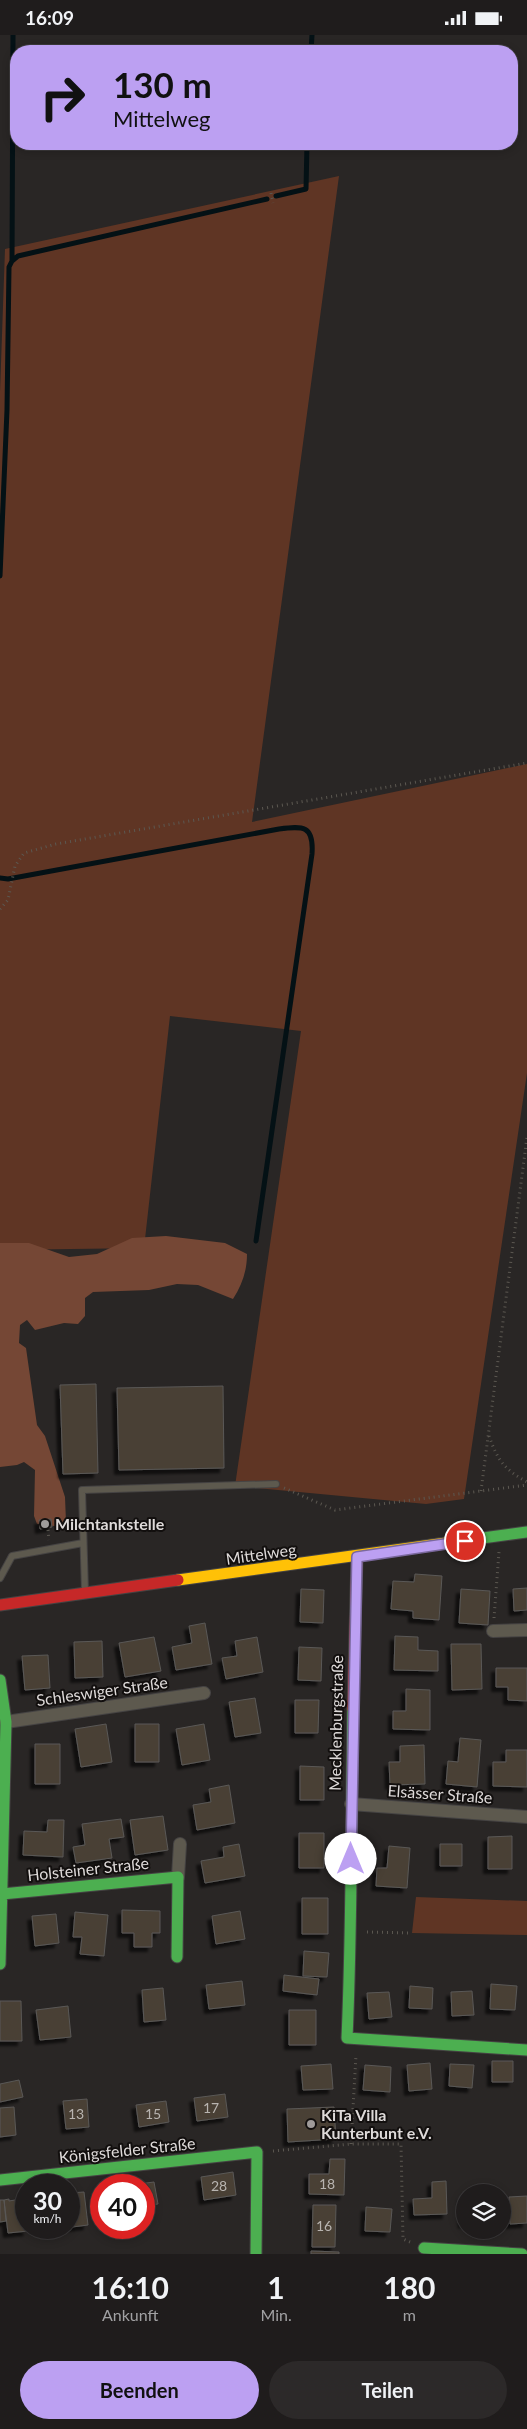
<!DOCTYPE html>
<html lang="de">
<meta charset="utf-8">
<style>
body{margin:0;font-family:Lato,sans-serif;background:#2c2929;color:#f1f3f6;height:100vh;display:flex;flex-direction:column;font-size:19px;white-space:nowrap}
*{box-sizing:border-box;margin:0}
p{font-size:16px;color:#a1a1a3}
.icon{flex:none;width:28px;height:28px;fill:none;stroke:currentColor;stroke-width:2;stroke-linecap:round;stroke-linejoin:round}
.map{position:relative;height:2219px;overflow:hidden}
.drawer{display:flex;flex-direction:column;background:#1f1c1c;flex:1}
.drawer>*{flex:none}
.guide{position:absolute;left:10px;top:10px;width:508px;height:105px;border-radius:20px;box-shadow:0 2px 8px #0003,0 0 0 1px #3c3a3b;background:#bca0f2;color:#111;overflow:hidden}
.tools{position:absolute;left:456px;top:2149px;display:grid;gap:10px}
.tools a{display:grid;place-items:center;width:55px;height:55px;border-radius:50%;background:#1f1c1c;box-shadow:0 2px 8px #0003,0 0 0 1px #3c3a3b;font-size:25px}
.speed{position:absolute;left:15px;top:2139px;display:flex;gap:10px;font-size:25px;font-weight:700;text-align:center}
.speed>*{display:grid;place-content:center;width:65px;height:65px;border-radius:50%;background:#1f1c1c;box-shadow:0 2px 8px #0003,0 0 0 1px #3c3a3b;line-height:1}
.speed small{font-size:12px;font-weight:400}
.speed .limit{border:8px solid #d22;background:#fff;color:#111}
.pin{position:absolute;display:grid;place-items:center;width:42px;height:42px;color:#fff;margin:-21px;border:2px solid #fff;border-radius:50%;box-shadow:0 1px 5px #0007}
.me{position:absolute;width:55px;margin:-28px;rotate:0deg;stroke-linejoin:round;filter:drop-shadow(0 0 4px #0008)}
.turn{display:flex;align-items:center;gap:18px;height:105px;padding:0 20px;font-size:22px}
.turn .icon{width:65px;height:65px;stroke-width:2.5}
.turn b{display:block;font-size:35px;line-height:42px}
.eta{display:flex;justify-content:space-evenly;align-items:center;height:85px;text-align:center}
.eta b{font-size:30px;font-weight:700;line-height:35px}
.primary-button{display:flex;gap:10px;margin-top:auto;padding:10px 20px}
.primary-button a{flex:1;height:58px;border-radius:30px;background:#bca0f2;color:#111;font-size:20px;font-weight:700;line-height:58px;text-align:center}
.primary-button a+a{background:#2c2929;color:#f1f3f6}
.status{display:flex;justify-content:space-between;align-items:center;height:35px;padding:0 25px;background:#1f1c1c;direction:ltr}
.status svg{height:14px;fill:currentColor}
.map>svg:first-child{display:block}
.green{fill:#5f3524}
.forest{fill:#754735}
.lines{fill:none;stroke-linecap:round;stroke-linejoin:round}
.stream{stroke:#041115;stroke-width:5}
.building{fill:#484036;stroke:#5a5856;filter:url(#shadow)}
.lane-casing{stroke:#454343;stroke-width:8}
.street-casing{stroke:#454343;stroke-width:14}
.fast-casing{stroke:#454343;stroke-width:13}
.slow-casing{stroke:#454343;stroke-width:13}
.jam-casing{stroke:#454343;stroke-width:13}
.path{stroke:#5c5851;stroke-width:3;stroke-dasharray:1 4;stroke-linecap:butt}
.lane{stroke:#5d594e;stroke-width:6}
.street{stroke:#5d594e;stroke-width:12}
.fast{stroke:#4caf50;stroke-width:11}
.slow{stroke:#ffc107;stroke-width:11}
.jam{stroke:#c62828;stroke-width:11}
.route-casing{stroke:#7a689d;stroke-width:12}
.route{stroke:#bca0f2;stroke-width:9}
.poi-dot{fill:#9f9b9a;stroke:#120f0e;stroke-width:2}
.labels{text-anchor:middle;stroke-width:4;stroke-linejoin:round;paint-order:stroke}
.number-label{font-size:14px;fill:#b8b4b0}
.poi-label{font-size:16px;font-weight:bold;fill:#dedad9;stroke:#120f0e;text-anchor:start}
.street-label{font-size:16px;fill:#dedad9;stroke:#120f0e}
</style>
<div class="status"><b>16:09</b><svg viewBox="0 0 49 12"><path d="M0 12V9h3v3zM5 12V6h3v6zM10 12V3h3v9zM15 12V0h3v12zM26 1h20v11H26zM47 4h2v5h-2z"/></svg></div>
<div class="map">
<svg width="527" height="2219" viewBox="0 0 527 2219">
<defs>
<filter id="shadow"><feDropShadow dx="-4.5" dy="4.5" stdDeviation="1" flood-color="#0009"/></filter>
</defs>
<rect width="100%" height="100%" fill="#292625"/>
<path class="green" d="M339,141L252,787L527,729V1038L464,1464L426,1469L235,1451L301,996L170,981L144,1213L0,1215V357L5,214Z
M416,1862L527,1866V1900L412,1898Z"/>
<path class="forest" d="M166,1201L225,1208L247,1219C247,1236 242,1250 233,1264L198,1250L177,1249L149,1255L93,1257L85,1263V1281L78,1289L64,1288L35,1295L27,1285L20,1290L19,1308L26,1313L37,1390L45,1401L65,1462L66,1487L63,1492L37,1489L34,1481L35,1435L24,1427L17,1430L0,1432V1208H29L69,1222L97,1219L132,1203Z"/>
<g class="lines">
<path class="stream" d="M311,16L312,0
M276,161L306,154L307,109
M12,226L18,221L267,164
M0,541L7,375L9,232L12,226L13,0
M0,843L8,844L279,794C303,791 314,790 312,819L256,1206"/>
</g>
<path class="building" d="M96,1349L98,1438L63,1439L60,1350Z
M223,1351L224,1433L119,1435L117,1353Z
M51,1484L52,1492L40,1494L39,1485Z
M415,1539L442,1541L439,1585L413,1583V1576L391,1574L393,1546L414,1547Z
M527,1553V1575L514,1576L513,1554Z
M301,1554L324,1555L323,1588L300,1587Z
M461,1554L490,1556L488,1590L459,1588Z
M205,1588L212,1629L176,1635L172,1612L192,1608L189,1591Z
M395,1601L418,1602V1615L438,1616V1636L394,1635Z
M154,1602L161,1636L125,1642L119,1608Z
M257,1602L263,1637L226,1644L222,1623L237,1621L235,1606Z
M102,1606L103,1642L75,1643L74,1607Z
M451,1609H481L482,1654L452,1655Z
M299,1612L322,1613L321,1646L298,1645Z
M48,1620L50,1653L25,1655L22,1621Z
M496,1633H527V1666L508,1665V1652H496Z
M406,1654L430,1655V1695L393,1694V1676H406Z
M255,1663L261,1698L235,1702L229,1667Z
M295,1665H319L318,1698H295Z
M106,1689L112,1727L81,1732L75,1694Z
M135,1689H159V1727H135Z
M204,1689L210,1725L182,1730L176,1694Z
M460,1703L481,1705L477,1752L446,1749L448,1726L458,1727Z
M35,1709H60V1749H35Z
M424,1710L425,1749L390,1750L389,1727H400V1711Z
M506,1715H527V1752L493,1751V1727H506Z
M300,1731L324,1732V1765H300Z
M229,1750L235,1788L197,1795L193,1770L211,1767L209,1754Z
M163,1781L168,1815L135,1820L130,1785Z
M121,1784L124,1802L109,1804L112,1823L76,1828L73,1812L85,1810L82,1789Z
M48,1785H64L63,1822L23,1820L24,1796L47,1797Z
M299,1798H324V1833H299Z
M512,1801V1834H488V1802Z
M239,1809L245,1841L205,1848L201,1826L224,1822L223,1812Z
M440,1809H462V1831H440Z
M389,1811L410,1813L407,1853L376,1851L377,1833H387Z
M302,1863H328V1899H302Z
M122,1875L160,1876V1898H152V1912H134V1898H122Z
M240,1876L245,1904L216,1909L212,1881Z
M75,1877L108,1880L104,1921L80,1919L82,1902H73Z
M56,1879L59,1908L35,1911L32,1881Z
M304,1916L329,1918L327,1942L303,1941Z
M284,1940L319,1944L317,1960L283,1956Z
M242,1946L245,1970L209,1974L206,1950Z
M491,1949L517,1951L515,1975L490,1974Z
M410,1951L433,1953L432,1974L409,1973Z
M163,1953L166,1985L144,1987L142,1955Z
M472,1956L474,1980L452,1981L451,1957Z
M389,1957L392,1982L369,1984L367,1958Z
M0,1966H21L22,2006H0Z
M68,1971L71,2002L40,2005L36,1975Z
M289,1975H316V2010H289Z
M492,2026H513V2047H492Z
M430,2028L432,2054L409,2056L407,2030Z
M331,2029L333,2054L303,2055L301,2031Z
M450,2029L474,2030L472,2053L449,2051Z
M365,2030L391,2032L390,2057L363,2055Z
M19,2045L23,2062L0,2067V2049Z
M225,2059L228,2082L197,2086L194,2063Z
M87,2064L89,2092L66,2094L63,2066Z
M166,2066L169,2087L139,2092L136,2070Z
M14,2072L16,2100L0,2102V2073Z
M334,2072L336,2104L288,2107L287,2074Z
M330,2124H345L344,2160L309,2159V2139H329Z
M233,2137L236,2160L204,2165L201,2142Z
M446,2146L447,2179L414,2180L413,2164L432,2163V2147Z
M154,2147L158,2169L144,2171V2150H131Z
M84,2157L88,2190L72,2192L71,2178H69V2158Z
M527,2161V2188L510,2189L509,2162Z
M462,2162H465V2188L463,2189Z
M9,2164V2166L21,2164L23,2180L26,2179V2192L28,2196L8,2198L4,2165Z
M0,2165H4L6,2186L0,2187Z
M313,2170H336L335,2212H312Z
M366,2172L392,2174L390,2197L365,2196Z
M311,2216L339,2217V2219H311Z"/>
<g class="lines">
<defs>
<path id="lane" d="M0,1543L12,1521L83,1508
M85,1557L82,1455L276,1449"/>
<path id="street" d="M493,1596L527,1595
M6,1687L204,1658
M351,1769L527,1782
M178,1842L180,1809"/>
<path id="fast" d="M453,1507L527,1497
M0,1645L6,1687L0,1929
M353,1674C351,1784 352,1893 347,2003L527,2015
M2,1859L178,1842L177,1922
M0,2145L257,2117L256,2219
M424,2213L522,2219"/>
<path id="slow" d="M178,1545L453,1507"/>
<path id="jam" d="M0,1570L178,1545
M353,1674L357,1522"/>
</defs>
<use href="#lane" class="lane-casing"/>
<use href="#street" class="street-casing"/>
<use href="#fast" class="fast-casing"/>
<use href="#slow" class="slow-casing"/>
<use href="#jam" class="jam-casing"/>
<path class="path" d="M271,158L273,168
M0,874L8,865L15,831L24,818L56,809L527,728
M489,1401C498,1426 504,1434 527,1447
M284,1453L335,1475L527,1450
M481,1456L527,1102
M48,1495L49,1505
M494,1583L499,1517
M367,1897L412,1898
M351,2109L356,2020
M273,2116L351,2109H401L403,2204L410,2207"/>
<use href="#lane" class="lane"/>
<use href="#street" class="street"/>
<use href="#fast" class="fast"/>
<use href="#slow" class="slow"/>
<use href="#jam" class="jam"/>
</g>
<g class="lines">
<defs>
<path id="route" d="M351,1824L357,1522L465,1506"/>
</defs>
<use href="#route" class="route-casing"/>
<use href="#route" class="route"/>
</g>
<g class="poi-dot">
<circle cx="45" cy="1489" r="5"/>
<circle cx="311" cy="2089" r="5"/>
</g>
<g class="labels">
<g class="number-label">
<text x="211" y="2078">17</text>
<text x="76" y="2084">13</text>
<text x="153" y="2084">15</text>
<text x="327" y="2154">18</text>
<text x="219" y="2156">28</text>
<text x="324" y="2196">16</text>
</g>
<g class="poi-label">
<text x="55" y="1495">Milchtankstelle</text>
<text x="321" y="2086">KiTa Villa<tspan x="321" dy="18">Kunterbunt e.V.</tspan></text>
</g>
<g class="street-label">
<text transform="translate(261 1519) rotate(-8)" y="6">Mittelweg</text>
<text transform="translate(102 1656) rotate(-8)" y="6">Schleswiger Straße</text>
<text transform="translate(336 1688) rotate(-89)" y="6">Mecklenburgstraße</text>
<text transform="translate(440 1759) rotate(4)" y="6">Elsässer Straße</text>
<text transform="translate(88 1834) rotate(-6)" y="6">Holsteiner Straße</text>
<text transform="translate(127 2115) rotate(-6)" y="6">Königsfelder Straße</text>
</g>
</g>
</svg>
<div class="tools">
<a><svg class="icon" aria-label="layers" viewBox="0 0 24 24"><path d="M12 4l9 5-9 5-9-5zM3 14l9 5 9-5"/></svg></a>
</div>
<div class="speed"><div>30<small>km/h</small></div><div class="limit">40</div></div>
<div class="pin" style="left:465px;top:1506px;background:#d93025"><svg class="icon" aria-label="arrive" viewBox="0 0 24 24"><path d="M6 21V4h12l-3 4 3 4H6"/></svg></div>
<svg class="me" style="left:351px;top:1824px" viewBox="-20 -20 40 40"><circle r="19" fill="#fff"/><path d="M0-13L10 11 0 6-10 11z" fill="#bca0f2"/></svg>
<div class="guide">
<div class="turn"><svg class="icon" aria-label="right" viewBox="0 0 24 24"><path d="M7 20v-9h11M14 6l5 5-5 5"/></svg><div><b>130 m</b>Mittelweg</div></div>
</div>
</div>
<section class="drawer">
<div class="eta">
<div><b>16:10</b><p>Ankunft</p></div>
<div><b>1</b><p>Min.</p></div>
<div><b>180</b><p>m</p></div>
</div>
<div class="primary-button"><a>Beenden</a><a>Teilen</a></div>
</section>
